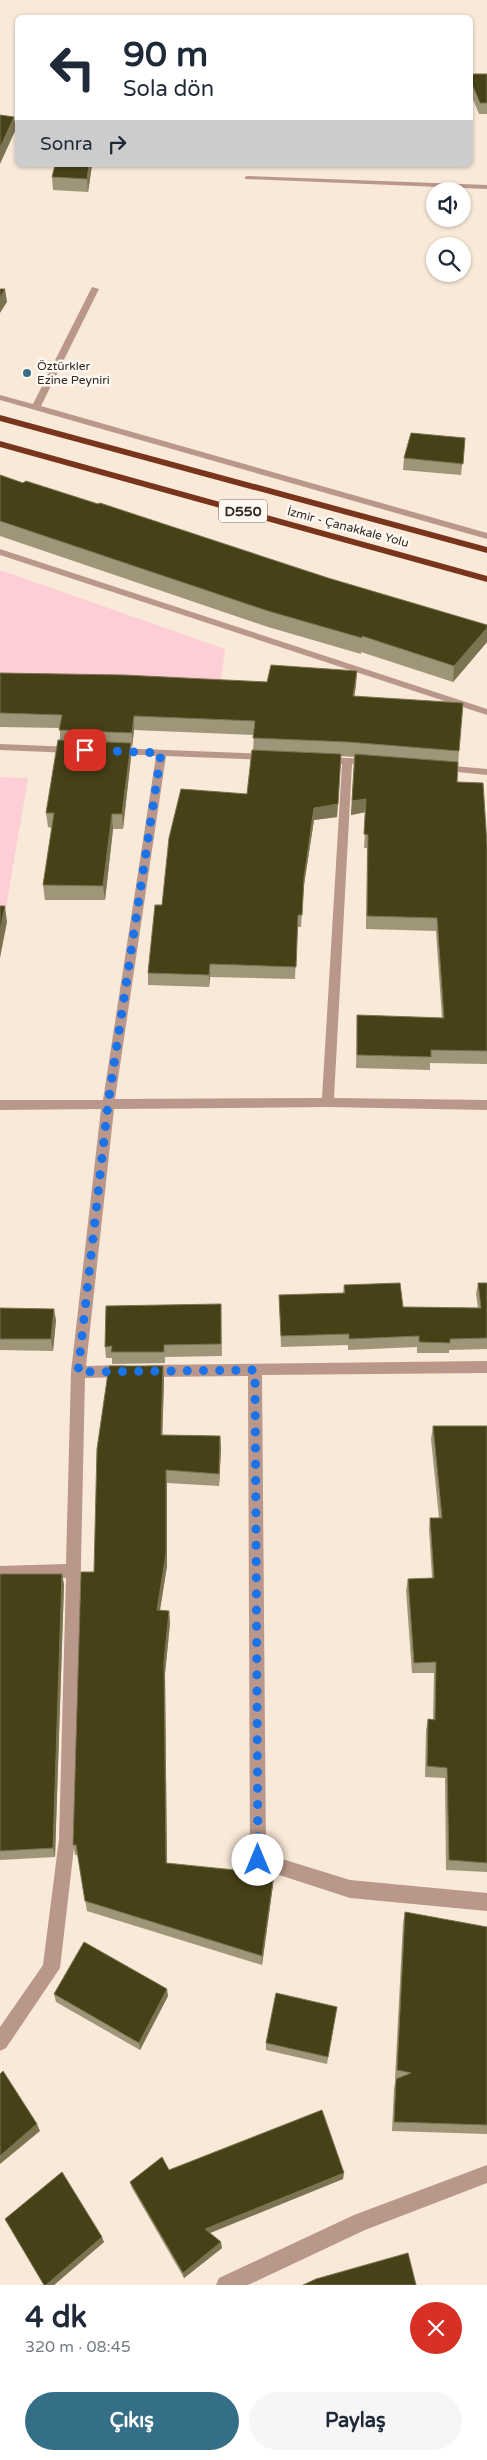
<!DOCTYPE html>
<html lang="tr">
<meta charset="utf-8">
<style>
body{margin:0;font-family:"Varela Round",sans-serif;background:#f6f6f7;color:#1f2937;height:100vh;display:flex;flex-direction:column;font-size:19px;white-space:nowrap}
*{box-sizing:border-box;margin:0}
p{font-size:16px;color:#747a83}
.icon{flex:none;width:28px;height:28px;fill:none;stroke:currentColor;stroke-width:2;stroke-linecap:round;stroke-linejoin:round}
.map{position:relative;height:2285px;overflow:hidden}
.side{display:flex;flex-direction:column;background:#fff;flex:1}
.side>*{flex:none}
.banner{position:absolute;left:15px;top:15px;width:458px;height:152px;border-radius:8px;box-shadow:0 1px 4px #0004;background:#fff;color:#1f2937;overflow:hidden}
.fabs{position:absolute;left:426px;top:182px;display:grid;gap:10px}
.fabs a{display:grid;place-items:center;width:45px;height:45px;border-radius:50%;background:#fff;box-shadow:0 1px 4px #0004;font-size:25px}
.pin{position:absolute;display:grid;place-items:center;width:42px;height:42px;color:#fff;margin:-21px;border-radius:10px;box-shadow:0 2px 8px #0006}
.me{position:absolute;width:55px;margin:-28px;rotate:0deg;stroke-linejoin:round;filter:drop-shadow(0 0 4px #0008)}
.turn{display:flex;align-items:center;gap:18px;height:105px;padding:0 25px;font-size:22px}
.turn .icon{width:65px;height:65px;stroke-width:2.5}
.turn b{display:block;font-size:35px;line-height:42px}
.then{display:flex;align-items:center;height:48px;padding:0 25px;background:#0003;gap:10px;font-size:19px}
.round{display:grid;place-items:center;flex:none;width:52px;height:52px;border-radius:26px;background:#f6f6f7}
.overview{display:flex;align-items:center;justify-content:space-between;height:85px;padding:0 25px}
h1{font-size:30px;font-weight:700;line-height:38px}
.cta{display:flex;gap:10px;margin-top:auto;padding:10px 25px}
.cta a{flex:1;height:58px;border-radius:30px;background:#346e87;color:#fff;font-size:20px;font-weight:700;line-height:58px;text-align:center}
.cta a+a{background:#f6f6f7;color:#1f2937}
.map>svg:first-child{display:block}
.green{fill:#fdced5}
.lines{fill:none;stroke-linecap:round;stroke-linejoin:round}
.street{fill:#ba978b;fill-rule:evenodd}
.highway{fill:#79341c;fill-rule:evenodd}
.wall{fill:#9f9578}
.shaded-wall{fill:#7b7351}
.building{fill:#464117;stroke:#7b7351}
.route{stroke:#1a73e8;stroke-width:9;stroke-dasharray:0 16.2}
.poi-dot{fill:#346e87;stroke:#fef8f1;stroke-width:2}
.labels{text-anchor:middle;stroke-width:5;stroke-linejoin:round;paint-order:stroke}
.far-poi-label{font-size:12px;fill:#2e2822;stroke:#fef8f1;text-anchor:start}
.far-street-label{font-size:12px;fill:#2e2822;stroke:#fef8f1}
.shield{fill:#fef8f1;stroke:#6c6660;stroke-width:1}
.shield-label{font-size:14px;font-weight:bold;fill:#2e2822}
</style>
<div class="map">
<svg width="487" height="2285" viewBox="0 0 487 2285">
<rect width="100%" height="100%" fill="#f8e9d8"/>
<path class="green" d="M0,570L225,649L220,688L0,681Z
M0,777L28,778L5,913H0Z"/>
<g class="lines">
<path class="street" d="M247,176L487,185V189L245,179V177Z
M92,287L99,289L41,406L487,533V539L0,400V395L33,404Z
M0,549L487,709V715L0,555Z
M0,744L72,747L77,750L72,753L0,750Z
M115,748L267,754L272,757L267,760L166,756L115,1099L322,1098L342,764L321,762L320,760L325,757L370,759L375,762L370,765L352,764L334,1098L487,1100V1110L328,1107L114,1109L86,1366L123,1365L128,1367L130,1371L128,1375L123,1377L85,1378L75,1839L60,1968L6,2048L0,2051V2027L43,1965L59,1839L66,1578L0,1580V1566L66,1564L71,1372L101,1109L0,1110V1100H103L156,756L111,753V749Z
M442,765L487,769V775L438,770V766Z
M487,1361V1373L262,1375L266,1854L350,1880L487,1893V1911L350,1898L252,1866L250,1860L248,1376L148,1377L143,1375L141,1371L143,1367L148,1365Z
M487,2165V2183L365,2230L248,2285H216L219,2278L354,2215Z"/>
<path class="highway" d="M0,415L487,547V553L0,421Z
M0,441L487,576V582L0,447Z"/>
</g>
<path class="wall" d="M470,74H487V114H479L470,92Z
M55,165H92L88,192L53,190L52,177Z
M465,438L461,475L403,470L404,458Z
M0,475L23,483L328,578L487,625V642L453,682L361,652V654L268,627L0,536Z
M0,673L356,685L354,696L459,751L457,782L487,845V1064L430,1063V1070L356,1068L357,1015L442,1018L436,931L366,929L367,848H364L366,812L351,815L354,757L340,756L337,817L314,820L303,891L301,927H297L295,979L210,977L209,987L148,985V973L162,905L247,794L253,750L254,735L134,730L132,747H131V757L123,829H113L105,900H45L43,885L52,828L48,827L46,813L60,740V728L0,727Z
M478,1283H487V1349L449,1350V1353H417V1347L348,1350V1345L281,1347L279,1295L343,1293L344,1285L403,1307L478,1308L476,1294Z
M221,1304L222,1356L165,1357V1363L112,1364V1358H106L105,1347Z
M0,1308L56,1320L53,1351L0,1350Z
M163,1366L164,1379L162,1435L220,1436L221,1449L219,1486L167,1483V1566L160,1610L169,1611L170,1623L165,1674L167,1863L273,1885L262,1965L87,1911L78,1855H75L73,1845L94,1572Z
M433,1426H487V1872L446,1870L445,1778L425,1777L426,1730L428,1719L433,1720L434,1673H412L406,1590L408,1579L432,1578L429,1529L430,1518H439L431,1439Z
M0,1574L64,1584L55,1857L0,1860Z
M405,1912L487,1927V2134L392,2131L394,2088L396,2079H395L403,1923Z
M54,1994L168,1996L140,2050L56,2002Z
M337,2007L327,2064L266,2050V2043Z
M169,2170L343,2179L210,2233L222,2248L184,2278L132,2188L130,2182Z
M5,2219L104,2242L54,2285H44Z"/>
<path class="shaded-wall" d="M14,117L16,129L0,164V148Z
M89,165H92L88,192L87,179Z
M5,289L7,302L0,313V298Z
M487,628V642L453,682L454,666Z
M357,671L356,685L352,710L353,696Z
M134,716V730L132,747V733Z
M131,743V757L123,829L122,814Z
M341,754L337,817L314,820L303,891L301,927L304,878L314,808Z
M366,799V812L351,815L352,801Z
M112,814L113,829L105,900L103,886Z
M5,906L7,922L0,958V931Z
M210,964V977L209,987V975Z
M54,1309L56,1320L53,1351L51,1339Z
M163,1366L164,1379L162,1448L161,1435Z
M220,1436L221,1449L219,1486V1474Z
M166,1470L167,1483V1566L158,1622L157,1610Z
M62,1574L64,1584L55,1857L53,1848Z
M169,1611L170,1623L165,1674L167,1874L166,1863L164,1662Z
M274,1874L273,1885L262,1965V1956Z
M167,1989L168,1996L140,2050L139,2043Z
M37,2124L40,2131L0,2164V2156Z
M344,2173L343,2179L205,2235V2229Z
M102,2237L104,2242L54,2285H46Z
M221,2242L222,2248L184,2278L183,2273Z"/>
<path class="building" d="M470,74H487V103H480L470,79Z
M0,115L14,117L0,148Z
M55,165H89L87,179L52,177Z
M0,289H5L0,298Z
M411,433L465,438L463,464L404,458Z
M0,475L23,483L26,481L98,504L100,503L328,578L487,625V628L454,666L362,636V638L268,611L0,521Z
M271,665L357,671L353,696L463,703L459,751L348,742L253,738L255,721L134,716L132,733L59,730L62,715L0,713V673L124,675L267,682Z
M58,740L131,743L122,814H112L103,886L43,885L54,813H46Z
M252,750L341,754L338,804L314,808L304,878L302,915H298L296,967L210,964L209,975L148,973L155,905H162L169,838L181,789L247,794Z
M355,754L458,762L457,782L483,783L487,845V1051L431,1050V1057L357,1055V1015L444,1018L437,918L367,916L368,835L364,834L366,799L352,801Z
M0,906H5L0,931Z
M400,1283L403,1307L481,1308L478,1283H487V1338L450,1339V1343L419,1342V1336L349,1339V1334L281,1336L279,1295L345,1293L344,1285Z
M221,1304V1344L164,1345V1352H111L112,1346L105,1347L106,1306Z
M0,1308L54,1309L51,1339H0Z
M109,1366H163L161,1435L220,1436L219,1474L166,1470V1553L157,1610L169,1611L164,1662L166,1863L274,1874L262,1956L85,1901L76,1845H73L81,1572H94L97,1449Z
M433,1426H487V1863L449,1860L447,1768L427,1766L428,1719L435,1720L436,1662L414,1663L408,1579L434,1578L430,1518H442Z
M0,1574H62L53,1848L0,1851Z
M405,1912L487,1927V2125L394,2122L396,2079L411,2073L397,2070Z
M84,1942L167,1989L139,2043L54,1994Z
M276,1993L337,2007L328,2057L266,2043Z
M3,2071L37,2124L0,2156V2074Z
M322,2110L344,2173L205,2229L221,2242L183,2273L130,2182L162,2157L169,2170Z
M62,2172L102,2237L46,2285H44L5,2219Z
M408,2253L416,2285H303L316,2279Z"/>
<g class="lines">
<path class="route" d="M85,750L161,753L108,1104L78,1372L255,1370L258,1860"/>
</g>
<circle class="poi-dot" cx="27" cy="373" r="5"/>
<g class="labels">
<g class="far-poi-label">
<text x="37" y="370">Öztürkler<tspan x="37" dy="14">Ezine Peyniri</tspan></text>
</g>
<g class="far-street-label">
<text transform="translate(348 527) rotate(15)" y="4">İzmir - Çanakkale Yolu</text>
</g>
<rect class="shield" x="219" y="499.5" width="48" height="23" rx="4"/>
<g class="shield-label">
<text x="243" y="516">D550</text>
</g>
</g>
</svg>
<div class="fabs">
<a><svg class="icon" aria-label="sound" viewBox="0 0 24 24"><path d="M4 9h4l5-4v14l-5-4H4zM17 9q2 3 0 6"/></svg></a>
<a><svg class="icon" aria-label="search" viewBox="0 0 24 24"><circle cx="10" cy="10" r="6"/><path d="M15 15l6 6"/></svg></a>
</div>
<div class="pin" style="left:85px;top:750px;background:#d93025"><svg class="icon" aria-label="arrive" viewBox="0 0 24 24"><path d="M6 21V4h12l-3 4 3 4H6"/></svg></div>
<svg class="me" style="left:258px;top:1860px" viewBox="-20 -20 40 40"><circle r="19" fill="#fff"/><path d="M0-13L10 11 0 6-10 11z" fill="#1a73e8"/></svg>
<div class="banner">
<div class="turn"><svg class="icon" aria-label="left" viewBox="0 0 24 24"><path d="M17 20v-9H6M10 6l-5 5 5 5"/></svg><div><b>90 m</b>Sola dön</div></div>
<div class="then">Sonra<svg class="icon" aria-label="right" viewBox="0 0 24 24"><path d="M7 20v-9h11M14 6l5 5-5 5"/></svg></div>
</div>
</div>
<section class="side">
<div class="overview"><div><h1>4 dk</h1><p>320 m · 08:45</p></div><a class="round" style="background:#d93025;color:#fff"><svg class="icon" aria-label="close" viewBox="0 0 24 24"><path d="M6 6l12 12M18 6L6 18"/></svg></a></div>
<div class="cta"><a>Çıkış</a><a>Paylaş</a></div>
</section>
